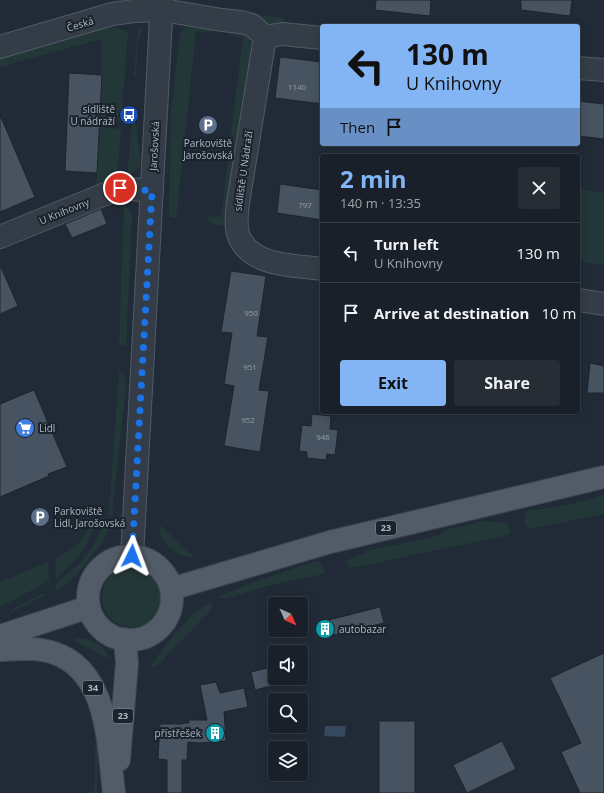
<!DOCTYPE html>
<meta charset="utf-8">
<style>
body{margin:0;font-family:"Open Sans",sans-serif;background:#262d35;color:#f1f3f6;height:100vh;display:flex;flex-direction:column;font-size:15px;white-space:nowrap}
*{box-sizing:border-box;margin:0}
p{font-size:13px;color:#9fa3a8}
.icon{flex:none;width:22px;height:22px;fill:none;stroke:currentColor;stroke-width:2;stroke-linecap:round;stroke-linejoin:round}
.map{position:relative;flex:1;overflow:hidden}
.drawer{position:absolute;left:320px;top:154px;width:260px;height:260px;display:flex;flex-direction:column;background:#192029;border-radius:4px;box-shadow:0 2px 10px #0003,0 0 0 1px #373e46}
.drawer>*{flex:none}
.guide{position:absolute;left:320px;top:24px;width:260px;height:122px;border-radius:4px;box-shadow:0 2px 10px #0003,0 0 0 1px #373e46;background:#83b5f5;color:#111;overflow:hidden}
.needle{width:26px;rotate:135deg}
.fabs{position:absolute;left:268px;top:597px;display:grid;gap:8px}
.fabs a{display:grid;place-items:center;width:40px;height:40px;border-radius:4px;background:#192029;box-shadow:0 2px 10px #0003,0 0 0 1px #373e46;font-size:20px}
.pin{position:absolute;display:grid;place-items:center;width:34px;height:34px;color:#fff;margin:-17px;border:2px solid #fff;border-radius:50%;box-shadow:0 1px 4px #0007}
.me{position:absolute;width:44px;margin:-22px;rotate:3deg;stroke-linejoin:round;filter:drop-shadow(0 0 3px #0008)}
.turn{display:flex;align-items:center;gap:14px;height:84px;padding:0 20px;font-size:18px}
.turn .icon{width:52px;height:52px;stroke-width:2.5}
.turn b{display:block;font-size:28px;line-height:34px}
.then{display:flex;align-items:center;height:38px;padding:0 20px;background:#0003;gap:8px;font-size:15px}
.round{display:grid;place-items:center;flex:none;width:42px;height:42px;border-radius:4px;background:#262d35}
.summary{display:flex;align-items:center;justify-content:space-between;height:68px;padding:0 20px}
h1{font-size:24px;font-weight:700;line-height:30px;color:#83b5f5}
.primary-button{display:flex;gap:8px;margin-top:auto;padding:8px 20px}
.primary-button a{flex:1;height:46px;border-radius:4px;background:#83b5f5;color:#111;font-size:16px;font-weight:700;line-height:46px;text-align:center}
.primary-button a+a{background:#262d35;color:#f1f3f6}
ul{padding:0;list-style:none}
li{display:flex;align-items:center;gap:12px;height:60px;padding:0 20px;border-top:1px solid #373e46}
li div{flex:1}
li b{display:block;font-size:15px}
li em{font-style:normal}
.map>svg:first-child{display:block}
.green{fill:#233738}
.water{fill:#35485e}
.building{fill:#475361;stroke:#1c242e}
.lines{fill:none;stroke-linecap:round;stroke-linejoin:round}
.street-casing{stroke:#515b65;stroke-width:24}
.primary-casing{stroke:#3d4651;stroke-width:24}
.street{stroke:#343d47;stroke-width:22}
.primary{stroke:#525c68;stroke-width:22}
.route{stroke:#1a73e8;stroke-width:7;stroke-dasharray:0 12.6}
.labels{text-anchor:middle;stroke-width:4;stroke-linejoin:round;paint-order:stroke}
.number-label{font-size:8px;fill:#949fab}
.shield{fill:#1a222c;stroke:#828b96;stroke-width:1}
.shield-label{font-size:9px;font-weight:bold;fill:#aeb8c4}
.street-label{font-size:10px;fill:#aeb8c4;stroke:#1a222c}
.poi-label{font-size:10px;fill:#aeb8c4;stroke:#1a222c;text-anchor:start}
</style>
<div class="map">
<svg width="604" height="793" viewBox="0 0 604 793">
<rect width="100%" height="100%" fill="#212b37"/>
<path class="green" d="M258,15L284,18L287,27L270,25Z
M194,23L210,27L212,33L196,31L177,212L176,218L170,217L169,214L171,113L180,34L184,28Z
M115,24L116,28L126,30L128,33L121,121L99,119L102,39L0,67V56Z
M138,26L142,30L138,45L136,76H134Z
M231,31C248,34 249,35 253,52L229,225L219,226L211,224L208,220V216L221,217L243,37L229,35Z
M133,111H134L141,162C139,168 135,173 128,177L127,176Z
M99,127L121,129L117,180L96,186Z
M578,189L604,193V265L578,261Z
M124,205L130,211L132,217L126,346L119,345Z
M119,371L124,376L126,386L112,515H109Z
M604,495V514L529,529C524,524 524,521 525,513L528,511L573,504Z
M484,521L507,523L510,533L504,536L352,568L348,566L347,560L363,554L366,551L438,536L448,529Z
M92,524L96,525C84,550 77,561 56,578L55,568L56,558C74,549 82,542 92,524Z
M104,525L110,526C106,539 97,549 88,560C78,573 70,583 56,590V584L80,563L93,546Z
M161,526L194,557C176,559 162,542 158,527Z
M315,561H319L325,571L323,574L274,584L224,599L219,597C250,582 283,573 315,561Z
M48,562L49,581L0,607V582Z
M102 597a30 30 0 1 1 60 0a30 30 0 1 1-60 0Z
M41,594H45L46,595L10,613V611Z
M211,602L213,606L211,610L166,656L161,663L153,668L152,664C165,645 190,611 211,602Z
M80,638C95,641 103,643 109,659L73,640Z
M73,674L78,679L89,693L93,702L99,718L97,793H94L96,720L83,693L72,679Z"/>
<path class="water" d="M325,726H346L345,737L324,736Z"/>
<path class="building" d="M376,0H431L430,16L375,10Z
M521,0H572L570,16L521,10Z
M280,57L322,62V104L275,98Z
M69,73L102,75L97,173L65,171Z
M578,101L604,104V139L578,136Z
M0,115L35,197L0,212Z
M280,184L322,190V220L277,213Z
M101,209L107,224L72,238L65,224Z
M0,265L18,306L0,314Z
M231,271L266,276L257,336L268,337L259,390L269,391L260,452L224,446L234,386L224,384L232,333L221,332Z
M590,363L604,366V393H587Z
M34,390L67,467L48,474L49,476L0,497V404Z
M312,414L331,416L330,429L338,430L335,455L327,454L326,460L307,458V452L299,451L302,425L311,426Z
M380,607L384,623L321,638L317,623Z
M604,653V793H580L561,752L581,743L550,678Z
M275,666V685L255,690L251,672Z
M216,682L220,693L244,688L248,707L224,712L226,741L200,743L188,742L187,760H182V793H167V760L158,759L160,724H183V723H189V720H207L200,685Z
M379,721H415V793H379Z
M502,741L516,769L467,793L453,765Z"/>
<g class="lines">
<defs>
<path id="street" d="M265,37L238,203C237,213 235,224 238,234C249,267 294,265 322,269
M265,37L282,34L322,38
M0,47L112,14L134,11L162,10L222,20L241,22L252,25L265,37
M578,68L604,70
M0,237L120,188L152,191
M578,300L604,304
M132,556L162,0"/>
<path id="primary" d="M88 598a42 42 0 1 1 84 0a42 42 0 1 1-84 0Z
M171,589L330,542L604,477
M0,636L89,607
M0,650C18,649 37,647 54,653C109,671 108,746 114,793
M119,760L127,663L125,639"/>
</defs>
<use href="#street" class="street-casing"/>
<use href="#primary" class="primary-casing"/>
<use href="#street" class="street"/>
<use href="#primary" class="primary"/>
</g>
<g class="lines">
<path class="route" d="M120,188L152,191L132,556"/>
</g>
<defs>
<symbol id="bus-disc" viewBox="-11 -11 22 22"><circle r="9.5" fill="#1a4fb4" stroke="#1a222c"/><path d="M-5-6H5V4H4V6H2V4H-2V6H-4V4H-5ZM-3.5-4V0h7V-4ZM-3.5 1.2v1.5H-2V1.2ZM2 1.2v1.5H3.5V1.2Z" fill="#fff"/></symbol>
<symbol id="parking-disc" viewBox="-11 -11 22 22"><circle r="9.5" fill="#5c6f8a" stroke="#1a222c"/><path d="M-3.5-5.5H1a3.5 3.5 0 0 1 0 7H-1V5.5H-3.5ZM-1-3.4V-.6H.8a1.4 1.4 0 0 0 0-2.8Z" fill="#fff"/></symbol>
<symbol id="supermarket-disc" viewBox="-11 -11 22 22"><circle r="9.5" fill="#3f7fe0" stroke="#1a222c"/><path d="M-6-5.5h2.5l.6 2H6L4.5 2H-2.5L-4.4-4H-6ZM-1.5 3.2a1.3 1.3 0 1 0 .1 0ZM3 3.2a1.3 1.3 0 1 0 .1 0Z" fill="#fff"/></symbol>
<symbol id="building-disc" viewBox="-11 -11 22 22"><circle r="9.5" fill="#0f9aa8" stroke="#1a222c"/><path d="M-4-6H4V6H1V3H-1V6H-4ZM-2.5-4.3h1.7v1.8h-1.7ZM.8-4.3h1.7v1.8H.8ZM-2.5-1h1.7V.8h-1.7ZM.8-1h1.7V.8H.8Z" fill="#fff"/></symbol>
</defs>
<g fill-rule="evenodd">
<use href="#bus-disc" x="118" y="104" width="22" height="22"/>
<use href="#parking-disc" x="197" y="114" width="22" height="22"/>
<use href="#supermarket-disc" x="14" y="417" width="22" height="22"/>
<use href="#parking-disc" x="29" y="506" width="22" height="22"/>
<use href="#building-disc" x="314" y="618" width="22" height="22"/>
<use href="#building-disc" x="204" y="722" width="22" height="22"/>
</g>
<g class="labels">
<g class="number-label">
<text x="297" y="90">1140</text>
<text x="305" y="208">797</text>
<text x="251" y="316">950</text>
<text x="250" y="370">951</text>
<text x="248" y="423">952</text>
<text x="323" y="440">946</text>
</g>
<g class="shield">
<rect x="376" y="521" width="20" height="14" rx="3"/>
<rect x="83" y="681" width="20" height="14" rx="3"/>
<rect x="113" y="709" width="20" height="14" rx="3"/>
</g>
<g class="shield-label">
<text x="386" y="531">23</text>
<text x="93" y="691">34</text>
<text x="123" y="719">23</text>
</g>
<g class="street-label">
<text transform="translate(80 24) rotate(-16)" y="4">Česká</text>
<text transform="translate(154 146) rotate(-87)" y="4">Jarošovská</text>
<text transform="translate(243 171) rotate(-82)" y="4">sídliště U Nádraží</text>
<text transform="translate(64 211) rotate(-22)" y="4">U Knihovny</text>
</g>
<g class="poi-label">
<text x="115" y="113" text-anchor="end">sídliště<tspan x="115" dy="12">U nádraží</tspan></text>
<text x="208" y="147" text-anchor="middle">Parkoviště<tspan x="208" dy="12">Jarošovská</tspan></text>
<text x="39" y="432">Lidl</text>
<text x="54" y="515">Parkoviště<tspan x="54" dy="12">Lidl, Jarošovská</tspan></text>
<text x="339" y="633">autobazar</text>
<text x="201" y="737" text-anchor="end">přístřešek</text>
</g>
</g>
</svg>
<div class="fabs">
<a><svg class="needle" viewBox="-14 -14 28 28"><path d="M0-13l5 13h-10z" fill="#e53935"/><path d="M0 13l5-13h-10z" fill="#9fa3a8"/></svg></a>
<a><svg class="icon" aria-label="sound" viewBox="0 0 24 24"><path d="M4 9h4l5-4v14l-5-4H4zM17 9q2 3 0 6"/></svg></a>
<a><svg class="icon" aria-label="search" viewBox="0 0 24 24"><circle cx="10" cy="10" r="6"/><path d="M15 15l6 6"/></svg></a>
<a><svg class="icon" aria-label="layers" viewBox="0 0 24 24"><path d="M12 4l9 5-9 5-9-5zM3 14l9 5 9-5"/></svg></a>
</div>
<div class="pin" style="left:120px;top:188px;background:#d93025"><svg class="icon" aria-label="arrive" viewBox="0 0 24 24"><path d="M6 21V4h12l-3 4 3 4H6"/></svg></div>
<svg class="me" style="left:132px;top:556px" viewBox="-20 -20 40 40"><path d="M0-17L14 15 0 8-14 15z" fill="#1a73e8" stroke="#fff" stroke-width="4"/></svg>
<div class="guide">
<div class="turn"><svg class="icon" aria-label="left" viewBox="0 0 24 24"><path d="M17 20v-9H6M10 6l-5 5 5 5"/></svg><div><b>130 m</b>U Knihovny</div></div>
<div class="then">Then<svg class="icon" aria-label="arrive" viewBox="0 0 24 24"><path d="M6 21V4h12l-3 4 3 4H6"/></svg></div>
</div>
<section class="drawer">
<div class="summary"><div><h1>2 min</h1><p>140 m · 13:35</p></div><a class="round"><svg class="icon" aria-label="close" viewBox="0 0 24 24"><path d="M6 6l12 12M18 6L6 18"/></svg></a></div>
<ul>
<li><svg class="icon" aria-label="left" viewBox="0 0 24 24"><path d="M17 20v-9H6M10 6l-5 5 5 5"/></svg><div><b>Turn left</b><p>U Knihovny</p></div><em>130 m</em></li>
<li><svg class="icon" aria-label="arrive" viewBox="0 0 24 24"><path d="M6 21V4h12l-3 4 3 4H6"/></svg><div><b>Arrive at destination</b></div><em>10 m</em></li>
</ul>
<div class="primary-button"><a>Exit</a><a>Share</a></div>
</section>
</div>
